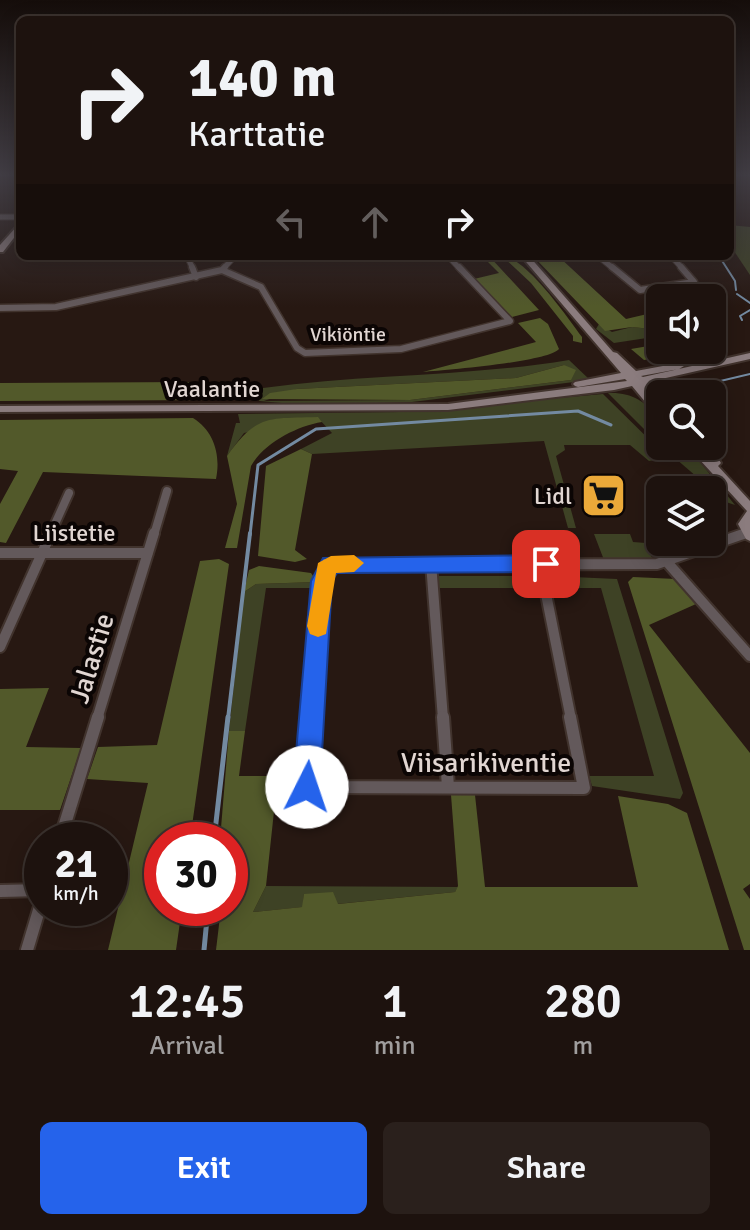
<!DOCTYPE html>
<meta charset="utf-8">
<style>
body{margin:0;font-family:Signika,sans-serif;background:#2a201c;color:#f1f3f6;height:100vh;display:flex;flex-direction:column;font-size:30px;white-space:nowrap}
*{box-sizing:border-box;margin:0}
p{font-size:26px;color:#a09e9e}
.icon{flex:none;width:44px;height:44px;fill:none;stroke:currentColor;stroke-width:2;stroke-linecap:round;stroke-linejoin:round}
.map{position:relative;height:950px;overflow:hidden}
.drawer{display:flex;flex-direction:column;background:#1d120e;flex:1}
.drawer>*{flex:none}
.guide{position:absolute;left:16px;top:16px;width:718px;height:244px;border-radius:12px;box-shadow:0 4px 20px #0003,0 0 0 2px #3b322e;background:#1d120e;color:#f1f3f6;overflow:hidden}
.tools{position:absolute;left:646px;top:284px;display:grid;gap:16px}
.tools a{display:grid;place-items:center;width:80px;height:80px;border-radius:12px;background:#1d120e;box-shadow:0 4px 20px #0003,0 0 0 2px #3b322e;font-size:40px}
.speed{position:absolute;left:24px;top:822px;display:flex;gap:16px;font-size:40px;font-weight:700;text-align:center}
.speed>*{display:grid;place-content:center;width:104px;height:104px;border-radius:50%;background:#1d120e;box-shadow:0 4px 20px #0003,0 0 0 2px #3b322e;line-height:1}
.speed small{font-size:20px;font-weight:400}
.speed .limit{border:12px solid #d22;background:#fff;color:#111}
.pin{position:absolute;display:grid;place-items:center;width:68px;height:68px;color:#fff;margin:-34px;border-radius:16px;box-shadow:0 4px 12px #0006}
.me{position:absolute;width:88px;margin:-44px;rotate:4deg;stroke-linejoin:round;filter:drop-shadow(0 0 6px #0008)}
.turn{display:flex;align-items:center;gap:28px;height:168px;padding:0 40px;font-size:36px}
.turn .icon{width:104px;height:104px;stroke-width:2.5}
.turn b{display:block;font-size:56px;line-height:68px}
.lanes{display:flex;align-items:center;height:76px;padding:0 40px;background:#0003;justify-content:center;gap:40px;direction:ltr}
.lanes .off{opacity:.35}
.eta{display:flex;justify-content:space-evenly;align-items:center;height:136px;text-align:center}
.eta b{font-size:48px;font-weight:600;line-height:56px}
.button{display:flex;gap:16px;margin-top:auto;padding:16px 40px}
.button a{flex:1;height:92px;border-radius:12px;background:#2563eb;color:#fff;font-size:32px;font-weight:600;line-height:92px;text-align:center}
.button a+a{background:#2a201c;color:#f1f3f6}
.map>svg:first-child{display:block}
.green{fill:#3e4225;fill-rule:evenodd}
.forest{fill:#52592a}
.lines{fill:none;stroke-linecap:round;stroke-linejoin:round}
.stream-far3{stroke:#738aa1;stroke-width:2}
.stream-far2{stroke:#738aa1;stroke-width:3}
.stream-far1{stroke:#738aa1;stroke-width:4}
.stream{stroke:#738aa1;stroke-width:5}
.street-far4-casing{stroke:#41332d;stroke-width:7}
.street-far3-casing{stroke:#41332d;stroke-width:9}
.street-far2-casing{stroke:#41332d;stroke-width:12}
.street-far1-casing{stroke:#41332d;stroke-width:14}
.street-casing{stroke:#41332d;stroke-width:16}
.secondary-casing{stroke:#41332d;stroke-width:4}
.street-far4{stroke:#63595b;stroke-width:5}
.street-far3{stroke:#63595b;stroke-width:6}
.street-far2{stroke:#63595b;stroke-width:8}
.street-far1{stroke:#63595b;stroke-width:10}
.street{stroke:#63595b;stroke-width:12}
.secondary{fill:#8b7c7e;fill-rule:evenodd}
.route{fill:#2563eb;stroke:#184099;stroke-width:2}
.slow{fill:#f59e0b}
.labels{text-anchor:middle;stroke-width:8;stroke-linejoin:round;paint-order:stroke}
.far-street-label{font-size:20px;fill:#e1d6d2;stroke:#0b0504}
.street-label{font-size:24px;fill:#e1d6d2;stroke:#0b0504}
.poi-label{font-size:24px;fill:#e1d6d2;stroke:#0b0504;text-anchor:end}
.near-street-label{font-size:28px;fill:#e1d6d2;stroke:#0b0504}
</style>
<div class="map">
<svg width="750" height="950" viewBox="0 0 750 950">
<rect width="100%" height="100%" fill="#271812"/>
<path class="green" d="M730,225L750,227V275L730,245Z
M599,324L612,332L632,327L660,330V336L614,343L596,329Z
M569,360L590,380L412,402L305,405L259,401L263,388C365,374 467,377 569,360ZM564,365L571,380L410,400L264,401L297,389L516,378Z
M608,393C632,392 644,401 660,418V445Z
M603,394L667,457L649,461L630,445H564L565,450L556,456L576,528H568L544,441L312,454L301,449L332,433L318,418L244,433L227,456L236,423H240L238,414L401,412Z
M661,446H687L735,505L726,502Z
M630,534L633,542L646,543L652,558L604,560L594,534Z
M438,576H534L540,588H438Z
M551,576L617,579L683,793L680,799L592,786L589,776H654L601,588H549Z
M317,582L315,607H311L313,588H266L245,731H229L244,592L256,584Z
M266,886L458,887L455,892L337,904L304,894L303,907L253,912Z"/>
<path class="forest" d="M482,256H489L539,310L512,317L474,279L499,273Z
M502,256C525,256 568,318 582,337V343L573,341V336L531,283Z
M533,256H558L626,319L660,311V330L632,327L605,331Z
M540,318L548,324L559,349C548,362 446,370 423,372L536,342L518,323Z
M660,344V350H706L644,360L631,349Z
M564,365L576,370L571,380L410,400L262,399L270,393L297,389L516,378Z
M191,382L216,390L213,400L0,401V383Z
M318,417L322,422C297,426 264,443 251,466L237,548H225L237,504L227,456C258,413 269,419 318,417Z
M193,418C214,431 221,455 216,479L43,472L6,543L0,542V504L18,471L0,469V420Z
M301,449L312,454L295,550L307,559L295,562L258,556L266,466Z
M219,559L229,564L190,840H162V908H182L176,950H108L148,783L87,779L98,747L157,745L200,561Z
M259,566L311,573L317,582L256,584L244,592L249,570Z
M633,577L676,579L696,604L649,625L750,753V884L743,889L750,899V950H744L628,582Z
M49,688L26,747L81,748L60,810H0V689Z
M229,731H245L239,776H301L299,802H275L266,886L253,912L302,907L304,894L333,892L338,904L455,892L458,886L451,795H475L485,887H638L618,796L668,804L687,813L729,950H216L221,908H230V840H220Z"/>
<g class="lines">
<path class="stream-far3" d="M719,256L735,281L736,290
M737,294L750,303
M742,320L740,316L750,310
M695,387L750,374"/>
<path class="stream-far2" d="M669,393L703,385
M250,535L258,465L316,429L578,411L611,425"/>
<path class="stream-far1" d="M228,719L250,533"/>
<path class="stream" d="M214,840L228,717
M204,950L208,908"/>
<defs>
<path id="street-far4" d="M0,217H20
M187,256L193,269
M448,256L460,269
M598,256L614,269
M671,256L683,269
M223,269L235,256"/>
<path id="street-far3" d="M192,267L196,277
M612,267L640,290L694,282L681,267
M222,270L261,287L297,348L305,353L401,349L510,321L459,267
M222,270L225,267
M0,308L56,307L222,270"/>
<path id="street-far2" d="M50,535L69,493
M154,535L167,491
M743,535L747,532"/>
<path id="street-far1" d="M0,553H148
M667,562L750,656
M431,563L443,719
M540,564L571,719
M0,647L51,533
M97,719L154,533
M312,719L322,581L331,565L657,564L746,533"/>
<path id="street" d="M312,717L307,787L584,788L570,717
M443,717L448,787
M60,840L98,717
M0,891L42,890
M27,950L42,900"/>
<path id="secondary" d="M20,224V230L3,252H0V245L18,225Z
M521,256H529L613,352L617,353L636,371L679,363L684,366L679,369L641,376L643,377L750,353V359L648,382L661,394L660,402L649,394L660,407V416L656,415L632,386L614,390L448,410L0,412V406L448,404L627,381L625,379L578,387L575,386L573,384L575,382L621,373Z
M687,446H709L721,463L718,466L750,501V541L746,539L738,524L747,511Z"/>
</defs>
<use href="#street-far4" class="street-far4-casing"/>
<use href="#street-far3" class="street-far3-casing"/>
<use href="#street-far2" class="street-far2-casing"/>
<use href="#street-far1" class="street-far1-casing"/>
<use href="#street" class="street-casing"/>
<use href="#secondary" class="secondary-casing"/>
<use href="#street-far4" class="street-far4"/>
<use href="#street-far3" class="street-far3"/>
<use href="#street-far2" class="street-far2"/>
<use href="#street-far1" class="street-far1"/>
<use href="#street" class="street"/>
<use href="#secondary" class="secondary"/>
</g>
<linearGradient id="sky" x2="0" y2="1"><stop stop-color="#150d0a"/><stop offset="0.57" stop-color="#413d44"/><stop offset="1" stop-color="#413d44" stop-opacity="0"/></linearGradient>
<rect width="750" height="307" fill="url(#sky)"/>
<path class="route" d="M546,555L557,564L546,572L337,573L332,581L320,787L316,796L307,800L297,796L293,787L311,581L323,558Z"/>
<path class="slow" d="M354,555L364,563L354,572L336,573L326,634L318,637L310,634L307,626L318,563L331,556Z"/>
<defs>
<symbol id="supermarket-square" viewBox="-11 -11 22 22"><rect x="-9" y="-9" width="18" height="18" rx="4" fill="#eba939" stroke="#0b0504"/><path d="M-6-5.5h2.5l.6 2H6L4.5 2H-2.5L-4.4-4H-6ZM-1.5 3.2a1.3 1.3 0 1 0 .1 0ZM3 3.2a1.3 1.3 0 1 0 .1 0Z" fill="#111"/></symbol>
</defs>
<g fill-rule="evenodd">
<use href="#supermarket-square" x="578" y="470" width="51" height="51"/>
</g>
<g class="labels">
<g class="far-street-label">
<text x="348" y="341">Vikiöntie</text>
</g>
<g class="street-label">
<text x="212" y="397">Vaalantie</text>
<text x="74" y="541">Liistetie</text>
</g>
<g class="poi-label">
<text x="572" y="504">Lidl</text>
</g>
<g class="near-street-label">
<text transform="translate(91 658) rotate(-73)" y="10">Jalastie</text>
<text x="486" y="772">Viisarikiventie</text>
</g>
</g>
</svg>
<div class="tools">
<a><svg class="icon" aria-label="sound" viewBox="0 0 24 24"><path d="M4 9h4l5-4v14l-5-4H4zM17 9q2 3 0 6"/></svg></a>
<a><svg class="icon" aria-label="search" viewBox="0 0 24 24"><circle cx="10" cy="10" r="6"/><path d="M15 15l6 6"/></svg></a>
<a><svg class="icon" aria-label="layers" viewBox="0 0 24 24"><path d="M12 4l9 5-9 5-9-5zM3 14l9 5 9-5"/></svg></a>
</div>
<div class="speed"><div>21<small>km/h</small></div><div class="limit">30</div></div>
<div class="pin" style="left:546px;top:564px;background:#d93025"><svg class="icon" aria-label="arrive" viewBox="0 0 24 24"><path d="M6 21V4h12l-3 4 3 4H6"/></svg></div>
<svg class="me" style="left:307px;top:787px" viewBox="-20 -20 40 40"><circle r="19" fill="#fff"/><path d="M0-13L10 11 0 6-10 11z" fill="#2563eb"/></svg>
<div class="guide">
<div class="turn"><svg class="icon" aria-label="right" viewBox="0 0 24 24"><path d="M7 20v-9h11M14 6l5 5-5 5"/></svg><div><b>140 m</b>Karttatie</div></div>
<div class="lanes"><svg class="icon off" aria-label="left" viewBox="0 0 24 24"><path d="M17 20v-9H6M10 6l-5 5 5 5"/></svg><svg class="icon off" aria-label="ahead" viewBox="0 0 24 24"><path d="M12 20V5M6 11l6-6 6 6"/></svg><svg class="icon" aria-label="right" viewBox="0 0 24 24"><path d="M7 20v-9h11M14 6l5 5-5 5"/></svg></div>
</div>
</div>
<section class="drawer">
<div class="eta">
<div><b>12:45</b><p>Arrival</p></div>
<div><b>1</b><p>min</p></div>
<div><b>280</b><p>m</p></div>
</div>
<div class="button"><a>Exit</a><a>Share</a></div>
</section>
